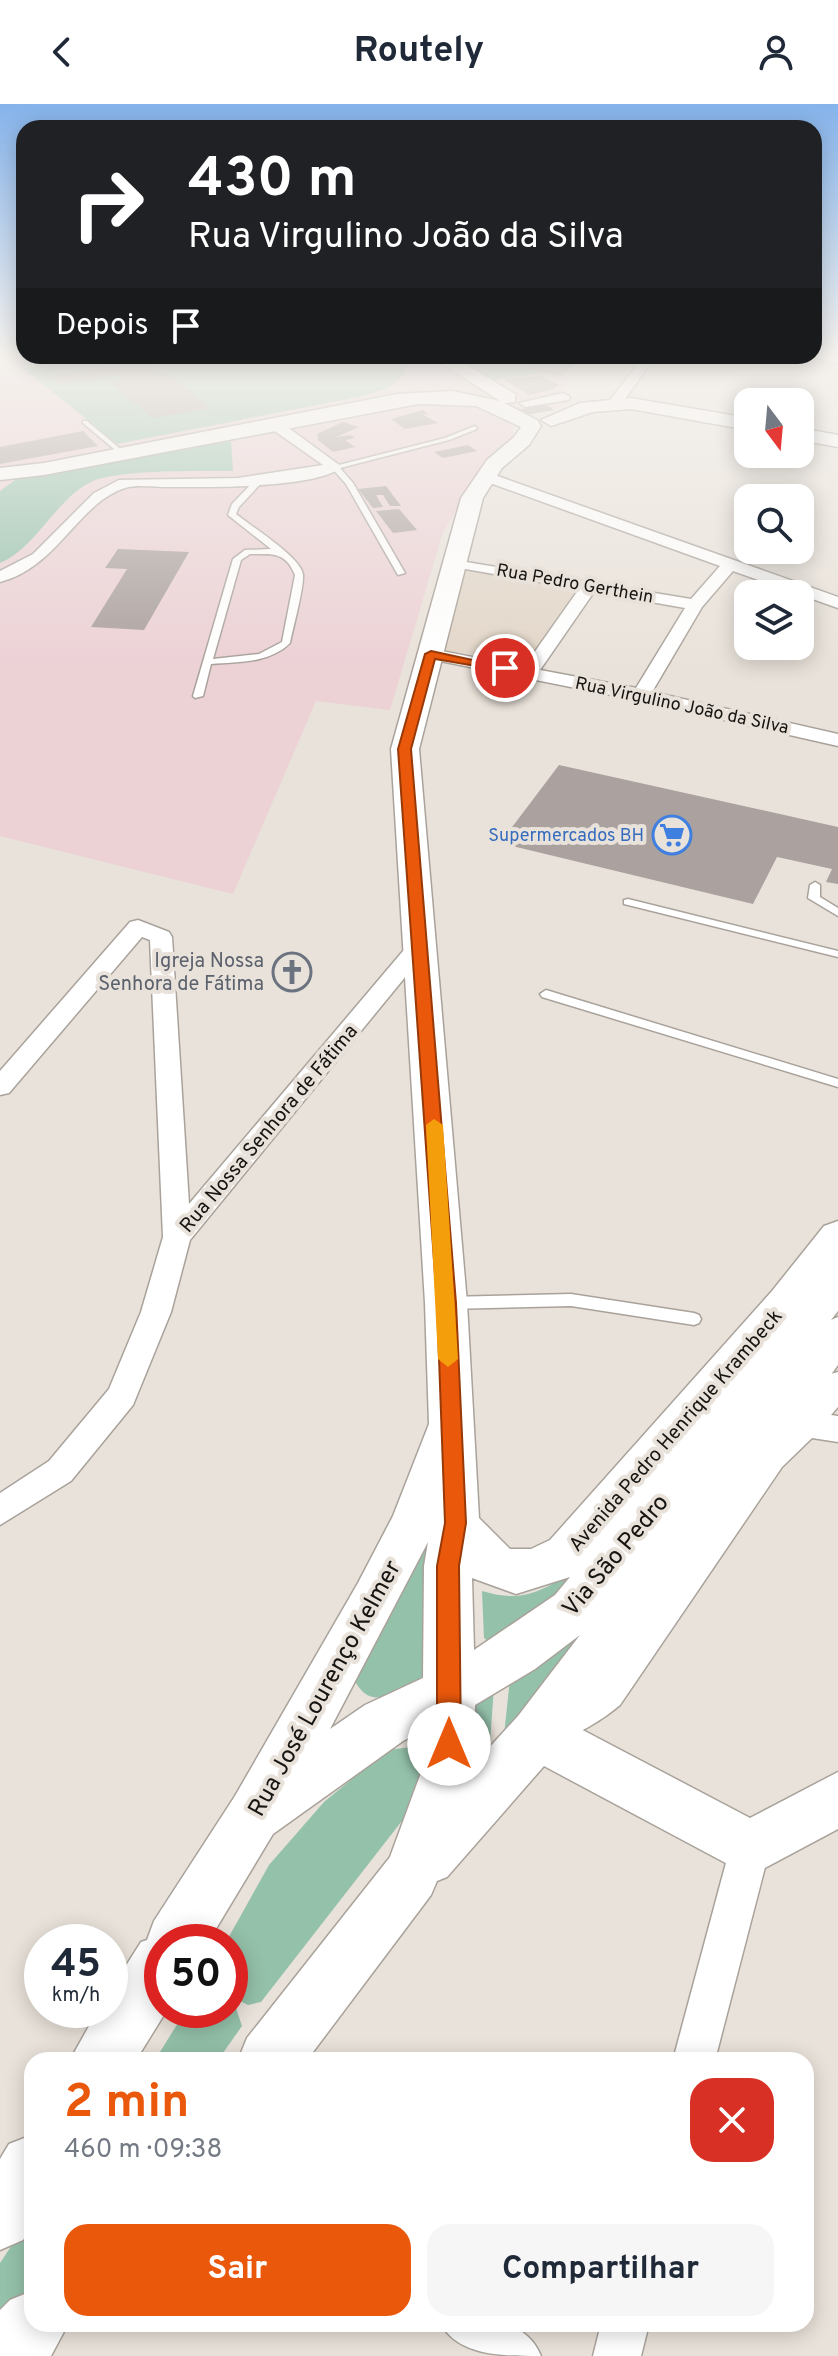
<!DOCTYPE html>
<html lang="pt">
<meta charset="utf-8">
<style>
body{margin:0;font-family:Overpass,sans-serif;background:#f6f6f7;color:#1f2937;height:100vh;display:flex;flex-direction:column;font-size:30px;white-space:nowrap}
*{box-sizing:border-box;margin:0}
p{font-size:26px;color:#747a83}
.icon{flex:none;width:44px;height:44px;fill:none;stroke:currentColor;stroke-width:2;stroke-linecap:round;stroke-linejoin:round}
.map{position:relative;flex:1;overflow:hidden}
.sheet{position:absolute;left:24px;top:1948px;width:790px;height:280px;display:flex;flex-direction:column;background:#fff;border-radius:24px;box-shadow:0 4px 20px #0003}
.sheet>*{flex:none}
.banner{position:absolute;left:16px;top:16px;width:806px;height:244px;border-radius:24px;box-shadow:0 4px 20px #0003;background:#202124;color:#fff;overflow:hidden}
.needle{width:52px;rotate:164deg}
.fabs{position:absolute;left:734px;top:284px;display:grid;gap:16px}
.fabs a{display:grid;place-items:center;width:80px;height:80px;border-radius:16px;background:#fff;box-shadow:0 4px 20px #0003;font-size:40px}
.speed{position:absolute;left:24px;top:1820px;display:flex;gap:16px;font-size:40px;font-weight:700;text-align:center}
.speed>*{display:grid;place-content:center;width:104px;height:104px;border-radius:50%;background:#fff;box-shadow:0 4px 20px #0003;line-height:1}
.speed small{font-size:20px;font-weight:400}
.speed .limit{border:12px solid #d22;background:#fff;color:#111}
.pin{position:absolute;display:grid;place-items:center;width:68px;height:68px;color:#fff;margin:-34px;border:4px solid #fff;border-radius:50%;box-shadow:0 2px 8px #0007}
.me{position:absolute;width:88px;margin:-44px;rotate:0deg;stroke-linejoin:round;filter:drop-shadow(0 0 6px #0008)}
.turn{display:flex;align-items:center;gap:28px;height:168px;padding:0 40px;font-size:36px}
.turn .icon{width:104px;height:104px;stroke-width:2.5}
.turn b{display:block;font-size:56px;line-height:68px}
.then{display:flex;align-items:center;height:76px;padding:0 40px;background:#0003;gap:16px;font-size:30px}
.round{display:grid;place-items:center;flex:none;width:84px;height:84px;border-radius:24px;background:#f6f6f7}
.overview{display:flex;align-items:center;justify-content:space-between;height:136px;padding:0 40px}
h1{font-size:48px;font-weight:700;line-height:60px;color:#ea580c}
.action{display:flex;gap:16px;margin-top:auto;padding:16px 40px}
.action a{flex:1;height:92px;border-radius:24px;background:#ea580c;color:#fff;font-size:32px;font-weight:700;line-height:92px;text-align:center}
.action a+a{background:#f6f6f7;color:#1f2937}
header{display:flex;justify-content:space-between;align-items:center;height:104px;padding:0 40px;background:#fff;font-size:36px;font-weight:700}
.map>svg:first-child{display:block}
.built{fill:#e2d6c8}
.education{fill:#ecd1d5}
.green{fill:#94c1aa}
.building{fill:#aba19e}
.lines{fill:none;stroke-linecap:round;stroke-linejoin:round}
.lane-casing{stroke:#a9a29b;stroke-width:3}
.street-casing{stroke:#a9a29b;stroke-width:3}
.secondary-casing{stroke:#a9a29b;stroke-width:3}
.lane{fill:#fff;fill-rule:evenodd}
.street{fill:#fff;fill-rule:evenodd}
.secondary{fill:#fff;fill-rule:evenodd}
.route{fill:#ea580c;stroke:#983908;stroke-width:2}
.slow{fill:#f59e0b}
.labels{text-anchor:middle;stroke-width:8;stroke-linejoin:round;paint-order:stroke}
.far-street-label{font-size:18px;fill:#171512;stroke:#e9e2da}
.far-shop-label{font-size:18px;fill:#366cbe;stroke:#e9e2da;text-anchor:end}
.worship-label{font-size:20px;fill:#5b616d;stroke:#e9e2da;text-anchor:end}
.street-label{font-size:20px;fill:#171512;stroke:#e9e2da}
.near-street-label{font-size:24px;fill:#171512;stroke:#e9e2da}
</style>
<header><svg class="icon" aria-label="back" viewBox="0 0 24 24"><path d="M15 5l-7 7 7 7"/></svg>Routely<svg class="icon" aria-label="person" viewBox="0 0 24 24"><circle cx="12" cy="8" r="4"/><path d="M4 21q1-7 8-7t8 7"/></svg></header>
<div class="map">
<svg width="838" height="2252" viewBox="0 0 838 2252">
<rect width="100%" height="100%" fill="#e9e2da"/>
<path class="built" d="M466,463L579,482L526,558L441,546Z"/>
<path class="education" d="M0,250L588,252L562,286L576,295L552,306L513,314V334L484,363L443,428L390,606L316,597L233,790L0,732Z"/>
<path class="green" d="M99,252H403L408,259C403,282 382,286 363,292L117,340L23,264Z
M473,254L545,269L490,276L460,257Z
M231,337L233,367C203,367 114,365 91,378C56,395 36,444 0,459V387L18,374Z
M419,1443H426L431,1448L424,1572C397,1588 368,1612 352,1570Z
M578,1465L537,1509L490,1539L484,1534L482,1487C525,1500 542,1486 578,1465Z
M591,1515L504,1631L510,1575Z
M494,1583L489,1652L470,1676L471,1599Z
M412,1643L427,1651L426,1686L261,1898L248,1901L238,1896L235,1901L242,1922L218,1956H155L186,1906H230V1838H226L269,1761L324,1698L387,1646Z
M32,2111V2189L0,2218V2159Z"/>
<path class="building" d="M168,252H198L204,256L152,265L161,271L167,270L211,304L153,314L111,279L125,277L118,271L60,280L51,272Z
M477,252H575L567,257L576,259L561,272L473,254Z
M542,272L559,281L552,286L529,291L503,275Z
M546,301L554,306L508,314L500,309Z
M423,306L428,310L423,311L438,319L405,325L391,315Z
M343,318L359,323L336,333L351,331L355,334L345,336L355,343L333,348L318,336L317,330Z
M83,327L98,342L0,360V343Z
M468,341L477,347L443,354L434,348Z
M386,382L401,402H390L383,391H376L383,403L373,404L358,385Z
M399,405L417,426L393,429L376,407Z
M118,445L189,448L144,526L91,523L127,465L105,464Z
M559,661L838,723V780L826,778L832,765L777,753L753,800L500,739Z"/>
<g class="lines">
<defs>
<path id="lane" d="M83,317H87L124,348V350H120L83,319Z
M475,322L477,325L449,336L340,364L353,379L405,469L398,471L346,380L331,363L445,334Z
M257,374L264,376L239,403L236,410C252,423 302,454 303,471C304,485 293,523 290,539C270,559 239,558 211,560L203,592L195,594L193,592L233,455L245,446L271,445L228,411L232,400ZM250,450C271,450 286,447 295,471L282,538L259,550L213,555L241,456Z
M815,778L820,781V793L838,804V812L808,794L810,781Z
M628,795L838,847V853L624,800V796Z
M546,886L838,975V983L542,893L540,890Z
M571,1190L694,1209L699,1211L701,1215L699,1219L694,1221L571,1202L447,1205L442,1203L440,1199L442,1195L447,1193Z"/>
<path id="street" d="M824,250L838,252V260L808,252Z
M644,252H656L619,303H609L607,300Z
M563,289L570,293L568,296L526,303L519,299Z
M269,317H279L342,363C315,385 205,383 168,383C155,383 137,380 125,384C78,399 58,463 0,478V467L33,450L94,389L119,376L238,374L323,361L269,323Z
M479,369H489L838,493V504L733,467L702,503L652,588L838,630V642L641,597L425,554L422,550L431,545L524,563L579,485L454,463L446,458L448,455L691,495L720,462L479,375ZM594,488L685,504L636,584L540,566Z
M138,816L169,828L172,833L189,1100L414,834L422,832L433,839L190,1136L171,1208L133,1301L71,1377L0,1421V1389L49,1357L109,1285L141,1208L163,1133L150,836L142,833L9,989L0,991V967L130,818Z
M838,1268V1303L831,1311L838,1312V1338L812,1334L782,1363L620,1601C600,1618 579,1629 555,1639L542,1634L537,1621C546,1600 576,1592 594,1577L760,1345L795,1311L827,1271Z
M750,1724L764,1730L770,1744L715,1956H673L730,1744L736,1730Z
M441,2220C480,2220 523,2209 541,2252C502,2252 459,2252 441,2220Z
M601,2220H649L641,2252H593Z"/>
<path id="secondary" d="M430,252H452L515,290V298L504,299L537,316L541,322L529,341L502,364L483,394L419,645L467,1199L479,1414L510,1445H531L550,1436L772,1187L824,1122L838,1117V1207L831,1216L838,1213V1261L575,1622L750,1714L838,1668V1725L750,1772L544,1662L447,1773L437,1777L431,1791L307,1956H238L247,1934L390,1753L422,1666V1627L403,1637L273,1730L208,1838H162V1906H167L136,1956H70L98,1906H110V1887L141,1838L147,1836L154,1817L235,1692L358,1479L393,1412L429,1320L425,1199L391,645L461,394L487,356L514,333L521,323L476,302L418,300L44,371L0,376V364L44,359L397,290L452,287L500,297ZM428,1438L424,1462L423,1574L365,1601L330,1625ZM570,1473L555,1491L474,1546L472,1474L516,1490ZM580,1531L518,1612L476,1658L475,1601L535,1565Z
M631,294L748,314V326L631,305L593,308L551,322L541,316L580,299Z
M800,324L838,331V343L800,336Z
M32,2031V2122L23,2136L0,2146V2055L9,2040Z
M32,2187V2220H68L51,2252H0V2206L10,2196Z"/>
</defs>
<use href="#lane" class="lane-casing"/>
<use href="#street" class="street-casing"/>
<use href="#secondary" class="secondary-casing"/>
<use href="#lane" class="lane"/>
<use href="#street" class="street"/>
<use href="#secondary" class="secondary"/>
</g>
<linearGradient id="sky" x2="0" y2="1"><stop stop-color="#85b3eb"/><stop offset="0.44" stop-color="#f5f2ee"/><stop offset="1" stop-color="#f5f2ee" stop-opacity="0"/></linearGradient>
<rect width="838" height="565" fill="url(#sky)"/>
<path class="route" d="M431,547L510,564L505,567L435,555L411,645L456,1199L466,1419L459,1462L461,1640L458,1648L449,1652L441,1648L437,1640V1462L445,1419L437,1199L398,645L425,550Z"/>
<path class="slow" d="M434,1015L443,1021L458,1255L448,1263L438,1255L426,1021Z"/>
<defs>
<symbol id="supermarket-ring" viewBox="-11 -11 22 22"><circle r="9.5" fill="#e9e2da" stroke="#3f7fe0" stroke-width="1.5"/><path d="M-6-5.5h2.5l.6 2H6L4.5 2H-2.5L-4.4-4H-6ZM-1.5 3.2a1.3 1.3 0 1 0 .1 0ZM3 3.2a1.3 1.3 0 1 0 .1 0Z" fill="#3f7fe0"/></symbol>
<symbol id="church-ring" viewBox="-11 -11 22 22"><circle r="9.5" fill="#e9e2da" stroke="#6b7280" stroke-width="1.5"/><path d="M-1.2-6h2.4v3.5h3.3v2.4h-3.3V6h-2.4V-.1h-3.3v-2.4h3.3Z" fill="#6b7280"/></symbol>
</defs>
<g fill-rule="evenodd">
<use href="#supermarket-ring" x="650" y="709" width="44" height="44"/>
<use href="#church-ring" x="270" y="846" width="44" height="44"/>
</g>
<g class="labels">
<g class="far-street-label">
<text transform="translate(575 479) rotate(10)" y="6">Rua Pedro Gerthein</text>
<text transform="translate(682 601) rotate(12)" y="6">Rua Virgulino João da Silva</text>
</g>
<g class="far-shop-label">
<text x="644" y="737">Supermercados BH</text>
</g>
<g class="worship-label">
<text x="264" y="863">Igreja Nossa<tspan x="264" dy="23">Senhora de Fátima</tspan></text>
</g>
<g class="street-label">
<text transform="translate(268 1024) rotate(-50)" y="7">Rua Nossa Senhora de Fátima</text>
<text transform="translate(675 1326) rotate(-49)" y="7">Avenida Pedro Henrique Krambeck</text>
</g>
<g class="near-street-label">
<text transform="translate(615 1451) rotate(-50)" y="8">Via São Pedro</text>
<text transform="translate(324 1584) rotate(-61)" y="8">Rua José Lourenço Kelmer</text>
</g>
</g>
</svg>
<div class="fabs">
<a><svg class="needle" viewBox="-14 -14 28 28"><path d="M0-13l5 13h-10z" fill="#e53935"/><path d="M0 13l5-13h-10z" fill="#747a83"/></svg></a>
<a><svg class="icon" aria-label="search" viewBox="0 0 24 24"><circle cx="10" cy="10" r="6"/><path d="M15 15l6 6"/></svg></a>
<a><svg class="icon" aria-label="layers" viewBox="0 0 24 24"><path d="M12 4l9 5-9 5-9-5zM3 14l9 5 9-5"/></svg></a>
</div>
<div class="speed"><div>45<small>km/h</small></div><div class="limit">50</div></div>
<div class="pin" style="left:505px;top:564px;background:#d93025"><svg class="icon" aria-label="arrive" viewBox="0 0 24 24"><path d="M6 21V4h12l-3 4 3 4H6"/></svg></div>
<svg class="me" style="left:449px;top:1640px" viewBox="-20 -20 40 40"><circle r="19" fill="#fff"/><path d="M0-13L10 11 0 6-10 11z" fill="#ea580c"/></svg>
<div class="banner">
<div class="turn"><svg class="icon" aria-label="right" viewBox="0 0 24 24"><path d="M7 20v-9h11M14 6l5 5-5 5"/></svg><div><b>430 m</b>Rua Virgulino João da Silva</div></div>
<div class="then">Depois<svg class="icon" aria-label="arrive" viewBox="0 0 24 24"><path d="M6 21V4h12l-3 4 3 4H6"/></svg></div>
</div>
<section class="sheet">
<div class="overview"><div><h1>2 min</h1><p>460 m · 09:38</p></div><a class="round" style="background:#d93025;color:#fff"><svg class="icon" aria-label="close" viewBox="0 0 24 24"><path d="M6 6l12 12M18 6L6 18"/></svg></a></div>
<div class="action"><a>Sair</a><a>Compartilhar</a></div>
</section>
</div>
